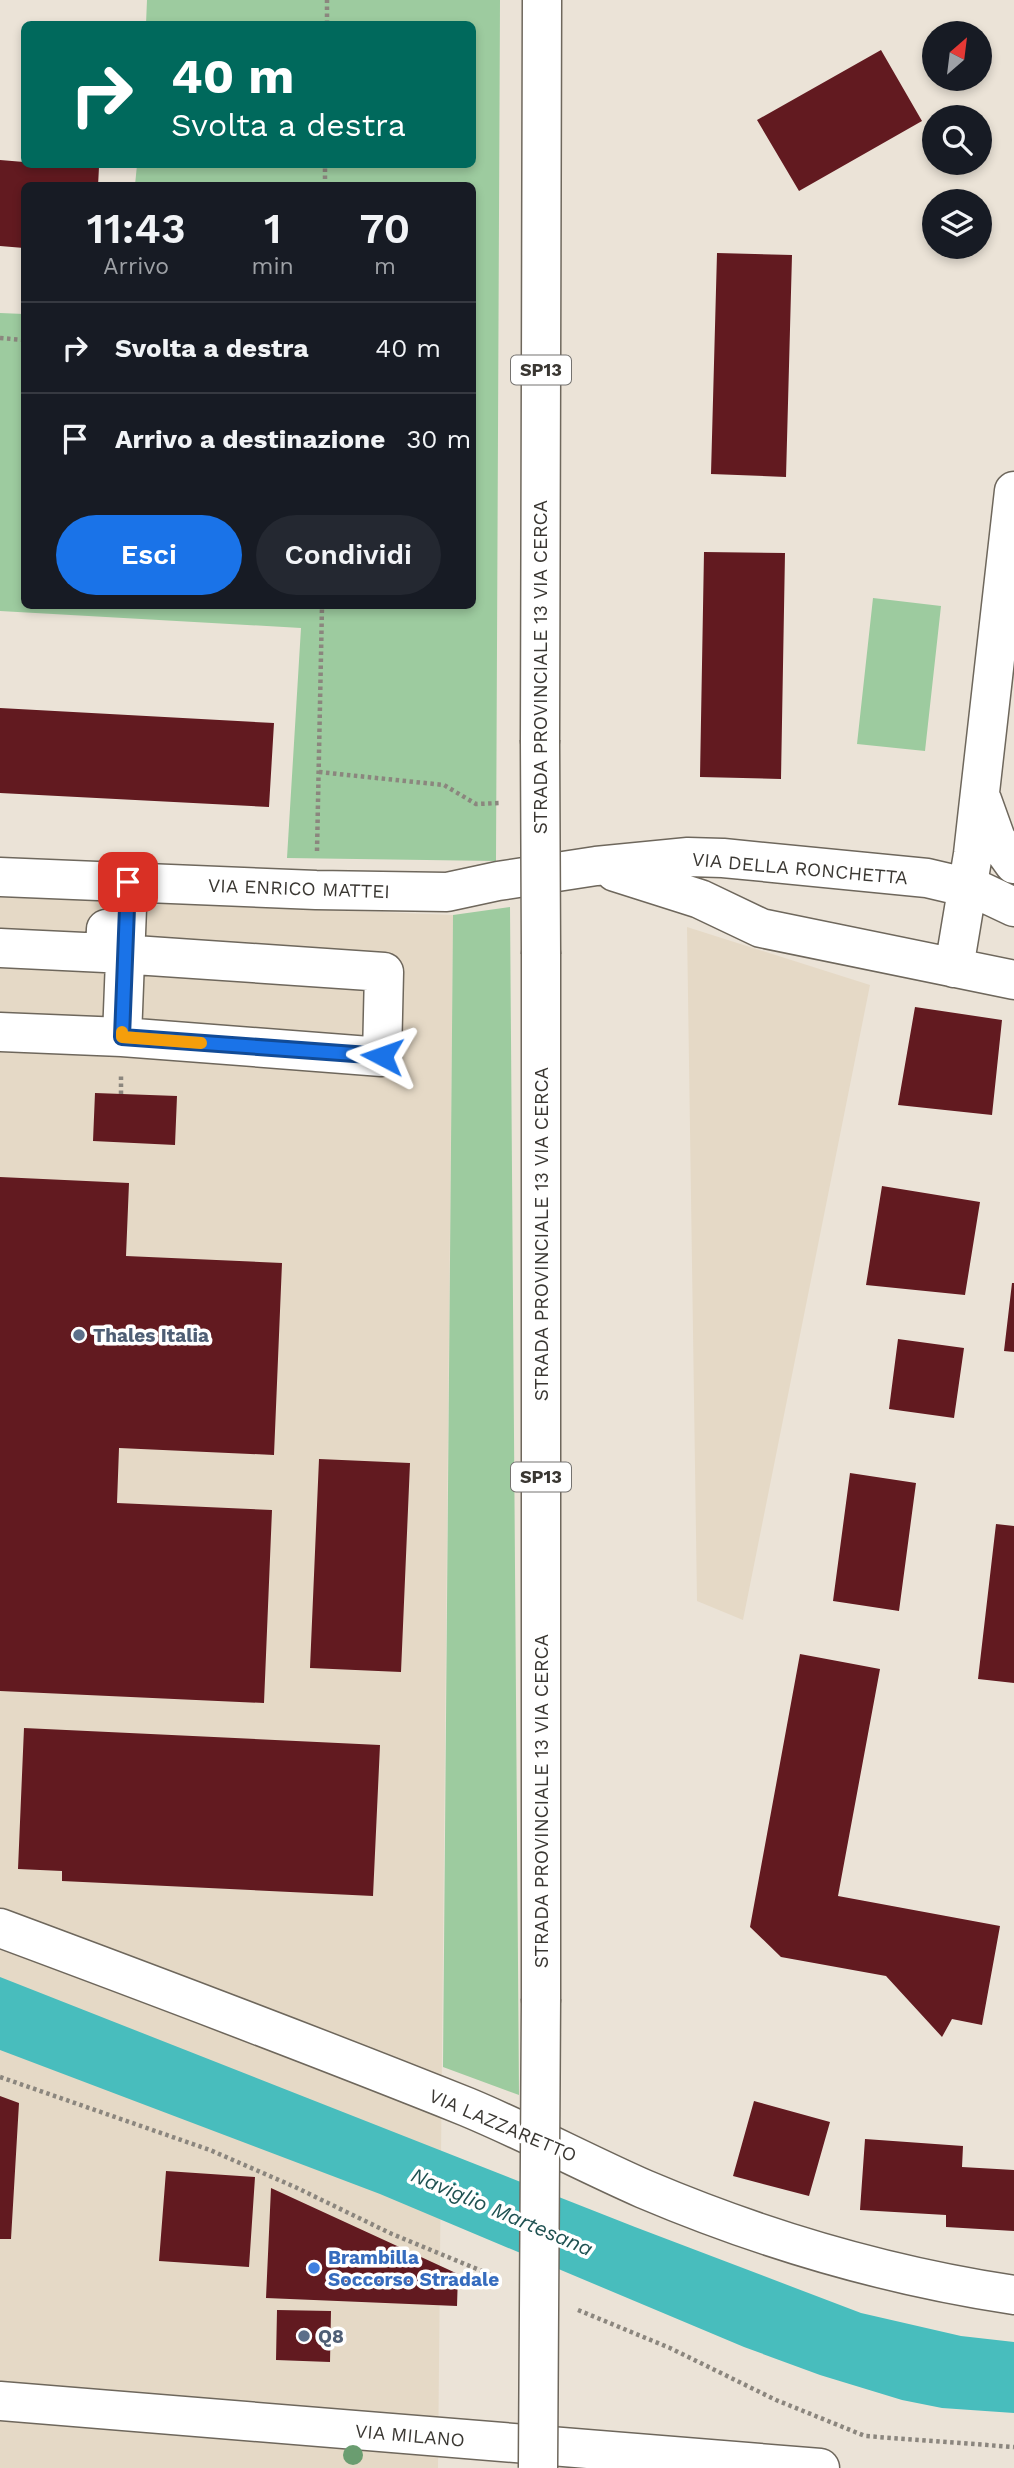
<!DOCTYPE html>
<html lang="it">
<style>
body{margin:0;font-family:"Work Sans",sans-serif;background:#242831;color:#f1f3f6;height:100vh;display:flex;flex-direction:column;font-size:26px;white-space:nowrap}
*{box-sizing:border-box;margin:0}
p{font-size:23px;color:#9ea1a6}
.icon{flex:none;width:38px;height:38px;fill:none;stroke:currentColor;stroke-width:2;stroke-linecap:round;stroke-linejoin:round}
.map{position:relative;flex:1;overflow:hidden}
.details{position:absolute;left:21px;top:182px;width:455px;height:427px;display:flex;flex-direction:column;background:#171b24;border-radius:10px;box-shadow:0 4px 10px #0003}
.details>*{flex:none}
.banner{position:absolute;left:21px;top:21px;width:455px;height:147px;border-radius:10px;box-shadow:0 4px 10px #0003;background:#00695c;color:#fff;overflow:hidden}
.needle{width:46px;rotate:28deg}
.fabs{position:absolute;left:922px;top:21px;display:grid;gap:14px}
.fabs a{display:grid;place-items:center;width:70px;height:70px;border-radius:50%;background:#171b24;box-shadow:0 4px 10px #0003;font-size:35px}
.pin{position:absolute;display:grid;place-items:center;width:60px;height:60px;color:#fff;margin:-30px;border-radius:14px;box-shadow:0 4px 10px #0006}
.me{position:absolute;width:77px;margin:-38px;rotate:274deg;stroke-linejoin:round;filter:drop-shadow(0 0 5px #0008)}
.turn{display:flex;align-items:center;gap:24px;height:147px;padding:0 35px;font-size:32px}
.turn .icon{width:91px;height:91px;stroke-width:2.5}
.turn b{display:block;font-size:49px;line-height:60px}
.eta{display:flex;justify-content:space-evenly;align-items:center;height:119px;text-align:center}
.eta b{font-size:42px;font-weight:600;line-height:49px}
.button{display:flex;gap:14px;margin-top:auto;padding:14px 35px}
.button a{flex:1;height:80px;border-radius:42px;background:#1a73e8;color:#fff;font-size:28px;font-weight:600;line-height:80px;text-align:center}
.button a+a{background:#242831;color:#f1f3f6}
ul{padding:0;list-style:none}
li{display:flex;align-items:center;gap:21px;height:91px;padding:0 35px;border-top:2px solid #363941}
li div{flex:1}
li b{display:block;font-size:26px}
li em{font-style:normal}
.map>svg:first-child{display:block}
.built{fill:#e5d9c6}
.green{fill:#9dcb9f}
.water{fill:#48bdbd}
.building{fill:#621a20}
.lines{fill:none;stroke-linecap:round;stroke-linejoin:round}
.minor-casing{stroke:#6e675c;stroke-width:41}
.major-casing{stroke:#6e675c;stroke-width:41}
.path{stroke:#8b867e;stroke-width:4.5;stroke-dasharray:3.5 3.5;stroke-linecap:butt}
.minor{stroke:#fff;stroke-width:38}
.major{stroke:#fff;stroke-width:38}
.major-bridge-casing{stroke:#6e675c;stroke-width:41;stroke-linecap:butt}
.major-bridge{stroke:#fff;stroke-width:38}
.tree{fill:#6a9d70}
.route-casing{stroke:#114b97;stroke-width:18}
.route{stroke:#1a73e8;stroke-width:12}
.slow{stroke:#f59e0b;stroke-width:12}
.service-dot{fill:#5c6f8a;stroke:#fff;stroke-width:2.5}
.shop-dot{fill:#3f7fe0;stroke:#fff;stroke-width:2.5}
.labels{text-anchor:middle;stroke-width:7;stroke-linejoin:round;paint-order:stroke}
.shield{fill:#fff;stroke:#757370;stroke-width:2}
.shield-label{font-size:18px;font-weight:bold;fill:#3a3732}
.street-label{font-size:19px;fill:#3a3732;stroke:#fff}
.service-label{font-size:19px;font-weight:bold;fill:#4e5e75;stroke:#fff;text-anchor:start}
.shop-label{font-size:19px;font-weight:bold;fill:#366cbe;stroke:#fff;text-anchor:start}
.water-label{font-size:21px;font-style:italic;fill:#1f5151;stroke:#fff}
</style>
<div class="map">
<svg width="1014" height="2468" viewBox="0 0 1014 2468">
<rect width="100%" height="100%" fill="#ebe3d7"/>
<path class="built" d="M0,896L453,915L438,2468H0Z
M687,927L870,985L743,1620L697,1601Z"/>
<path class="green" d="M147,0H500L496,861L287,858L301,628L0,611V313L24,314V606H472V186L135,185L137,165L472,164V24H146Z
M873,598L941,606L925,751L857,744Z
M510,907L519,2095L443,2067L453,915Z"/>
<path class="water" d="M0,1977L635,2227L861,2313L961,2336L1014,2342V2413L942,2408L902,2400L820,2375L744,2347L380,2194L0,2050Z"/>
<path class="building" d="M881,50L922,121L799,191L757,120Z
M0,160L24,162V164L99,167L98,186H24V248L0,246Z
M717,253L792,255L786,477L711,474Z
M704,552L785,553L781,779L700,777Z
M0,708L274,723L269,807L0,793Z
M915,1007L1002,1020L992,1115L898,1105Z
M95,1093L177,1096L175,1145L93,1141Z
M0,1177L129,1183L126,1256L282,1263L274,1455L119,1448L117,1503L272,1510L264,1703L0,1691Z
M882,1186L980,1202L965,1295L866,1285Z
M1012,1283H1014V1352L1004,1351Z
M898,1339L964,1348L954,1418L889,1409Z
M319,1459L410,1463L401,1672L310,1668Z
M850,1473L916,1483L899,1611L833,1601Z
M996,1524L1014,1526V1683L978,1679Z
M800,1654L880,1669L838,1896L1000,1926L982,2025L952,2019L942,2037L886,1976L781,1957L750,1927Z
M24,1728L380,1745L373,1896L62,1881V1871L18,1869Z
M0,2096L19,2103L11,2239H0Z
M754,2101L830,2122L809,2196L733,2176Z
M865,2139L963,2146L962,2167L1014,2170V2231L946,2227V2215L860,2210Z
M166,2171L255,2177L249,2267L159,2261Z
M271,2188L458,2274L457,2306L266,2298Z
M277,2310L331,2311L330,2362L276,2360Z"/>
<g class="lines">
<defs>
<path id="minor" d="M982,800L996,839L1014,864
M615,872L700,899L761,928L1014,980
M0,877L316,890L447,892L498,881L596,866L688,857L723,858L927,878L978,890L1014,907
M0,948L105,953L106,929
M105,953L384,972L382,1057L122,1037
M954,968L973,854L1014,491
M0,1032L122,1037L128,882
M0,1928C156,1986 312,2045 467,2107C527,2132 585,2163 644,2189C762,2239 888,2276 1014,2295
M0,2401L820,2468"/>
<path id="major" d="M540,740L542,0
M541,954V1999"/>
</defs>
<use href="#minor" class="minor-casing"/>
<use href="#major" class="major-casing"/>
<path class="path" d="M327,24V0
M325,186V164
M0,338L24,340
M319,772L444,785L476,804L501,803
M317,851L322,606
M121,1094V1076
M0,2077L210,2150L295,2187L392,2234L499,2278
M578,2310L670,2348L776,2400L865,2436L1014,2447"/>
<use href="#minor" class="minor"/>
<use href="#major" class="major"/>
<defs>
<path id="major-bridge" d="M540,740L541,954
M538,2468L541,1999"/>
</defs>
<use href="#major-bridge" class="major-bridge-casing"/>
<use href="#major-bridge" class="major-bridge"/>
</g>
<circle class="tree" cx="353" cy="2455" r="10"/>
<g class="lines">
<defs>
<path id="route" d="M128,882L122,1037L382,1056"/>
</defs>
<use href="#route" class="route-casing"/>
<use href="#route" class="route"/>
<path class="slow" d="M122,1032V1037L201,1043"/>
</g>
<g class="service-dot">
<circle cx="79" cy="1335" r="7"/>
<circle cx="304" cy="2336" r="7"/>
</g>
<circle class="shop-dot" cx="314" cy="2268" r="7"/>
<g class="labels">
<g class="shield">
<rect x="511" y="355.5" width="60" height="29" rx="5"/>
<rect x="511" y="1462.5" width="60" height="29" rx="5"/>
</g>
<g class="shield-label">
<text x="541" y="376">SP13</text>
<text x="541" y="1483">SP13</text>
</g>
<g class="street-label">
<text transform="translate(540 667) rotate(-90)" y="7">STRADA PROVINCIALE 13 VIA CERCA</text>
<text transform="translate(800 868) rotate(5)" y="7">VIA DELLA RONCHETTA</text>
<text transform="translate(299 888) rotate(2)" y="7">VIA ENRICO MATTEI</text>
<text transform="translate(541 1234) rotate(-90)" y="7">STRADA PROVINCIALE 13 VIA CERCA</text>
<text transform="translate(541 1801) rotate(-90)" y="7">STRADA PROVINCIALE 13 VIA CERCA</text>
<text transform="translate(503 2125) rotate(23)" y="7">VIA LAZZARETTO</text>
<text transform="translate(410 2435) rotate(5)" y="7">VIA MILANO</text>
</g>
<g class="service-label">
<text x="93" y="1342">Thales Italia</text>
<text x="318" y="2343">Q8</text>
</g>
<g class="shop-label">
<text x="328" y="2264">Brambilla<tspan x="328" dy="22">Soccorso Stradale</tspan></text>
</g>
<g class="water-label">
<text transform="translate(502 2212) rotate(23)" y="7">Naviglio Martesana</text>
</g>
</g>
</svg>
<div class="fabs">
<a><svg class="needle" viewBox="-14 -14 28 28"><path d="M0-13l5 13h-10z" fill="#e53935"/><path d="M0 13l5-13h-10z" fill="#9ea1a6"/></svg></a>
<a><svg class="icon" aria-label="search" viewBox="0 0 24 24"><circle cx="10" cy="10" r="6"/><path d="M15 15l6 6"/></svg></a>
<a><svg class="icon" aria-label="layers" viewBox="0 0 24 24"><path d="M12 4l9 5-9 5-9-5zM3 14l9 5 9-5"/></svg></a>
</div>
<div class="pin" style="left:128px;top:882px;background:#d93025"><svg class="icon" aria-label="arrive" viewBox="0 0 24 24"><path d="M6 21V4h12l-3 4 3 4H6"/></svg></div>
<svg class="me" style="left:382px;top:1056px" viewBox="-20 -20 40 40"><path d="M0-17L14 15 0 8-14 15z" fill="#1a73e8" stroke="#fff" stroke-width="4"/></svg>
<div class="banner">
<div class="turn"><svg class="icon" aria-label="right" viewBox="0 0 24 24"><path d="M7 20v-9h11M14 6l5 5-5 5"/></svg><div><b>40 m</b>Svolta a destra</div></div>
</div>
<section class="details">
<div class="eta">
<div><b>11:43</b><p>Arrivo</p></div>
<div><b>1</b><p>min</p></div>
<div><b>70</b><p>m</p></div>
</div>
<ul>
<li><svg class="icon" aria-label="right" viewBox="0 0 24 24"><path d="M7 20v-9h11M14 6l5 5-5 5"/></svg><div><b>Svolta a destra</b></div><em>40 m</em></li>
<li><svg class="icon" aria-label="arrive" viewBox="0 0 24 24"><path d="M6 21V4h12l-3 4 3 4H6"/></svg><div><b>Arrivo a destinazione</b></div><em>30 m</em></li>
</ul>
<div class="button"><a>Esci</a><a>Condividi</a></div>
</section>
</div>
